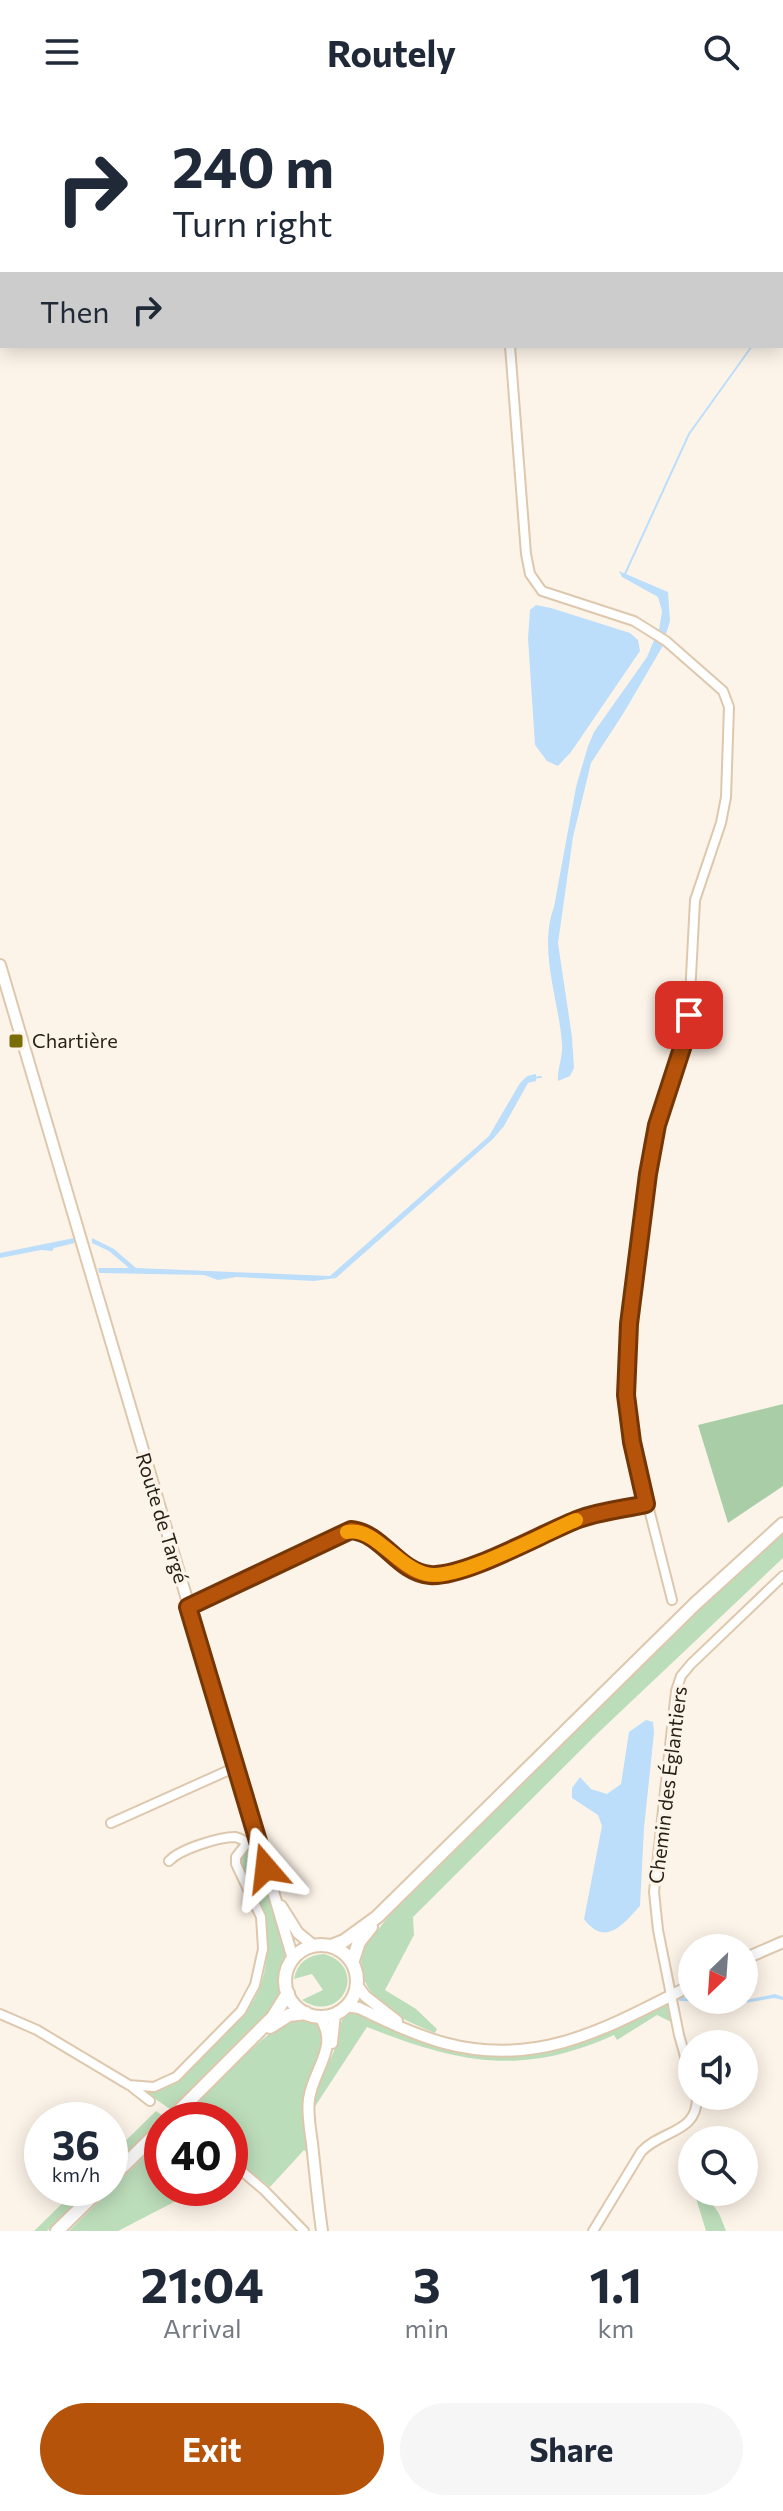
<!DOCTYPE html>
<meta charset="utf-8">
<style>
body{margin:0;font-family:Commissioner,sans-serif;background:#f6f6f7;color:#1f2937;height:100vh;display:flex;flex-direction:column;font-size:30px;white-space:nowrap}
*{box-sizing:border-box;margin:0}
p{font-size:26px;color:#747a83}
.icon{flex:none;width:44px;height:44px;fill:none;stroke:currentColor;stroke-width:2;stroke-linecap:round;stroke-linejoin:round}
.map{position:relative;height:2127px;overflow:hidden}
.side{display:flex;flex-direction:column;background:#fff;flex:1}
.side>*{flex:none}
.guide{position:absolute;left:0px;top:0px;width:784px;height:244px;box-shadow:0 4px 20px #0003;background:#fff;color:#1f2937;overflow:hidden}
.needle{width:52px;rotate:205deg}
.fabs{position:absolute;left:678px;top:1830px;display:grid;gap:16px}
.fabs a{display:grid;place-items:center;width:80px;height:80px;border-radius:50%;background:#fff;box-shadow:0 4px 20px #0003;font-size:40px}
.speed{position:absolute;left:24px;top:1998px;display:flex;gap:16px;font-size:40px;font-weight:700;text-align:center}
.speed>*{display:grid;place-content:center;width:104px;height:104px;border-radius:50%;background:#fff;box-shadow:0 4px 20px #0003;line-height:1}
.speed small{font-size:20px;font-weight:400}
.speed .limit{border:12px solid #d22;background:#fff;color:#111}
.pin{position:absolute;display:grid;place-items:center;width:68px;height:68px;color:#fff;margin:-34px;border-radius:16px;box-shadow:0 4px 12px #0006}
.me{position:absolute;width:88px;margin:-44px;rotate:343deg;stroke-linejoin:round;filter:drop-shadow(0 0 6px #0008)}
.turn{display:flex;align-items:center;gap:28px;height:168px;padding:0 40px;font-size:36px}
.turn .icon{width:104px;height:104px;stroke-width:2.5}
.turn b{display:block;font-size:56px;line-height:68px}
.then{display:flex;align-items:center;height:76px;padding:0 40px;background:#0003;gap:16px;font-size:30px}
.eta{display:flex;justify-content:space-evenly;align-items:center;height:136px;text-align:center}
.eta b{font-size:48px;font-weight:700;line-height:56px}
.action{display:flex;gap:16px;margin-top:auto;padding:16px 40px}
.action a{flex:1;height:92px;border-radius:48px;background:#b45309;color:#fff;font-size:32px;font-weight:700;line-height:92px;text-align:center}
.action a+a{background:#f6f6f7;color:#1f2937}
header{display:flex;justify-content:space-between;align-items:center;height:104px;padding:0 40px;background:#fff;font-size:36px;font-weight:700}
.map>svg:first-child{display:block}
.green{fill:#bcddba}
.forest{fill:#a9cea7}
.water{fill:#bcdefa}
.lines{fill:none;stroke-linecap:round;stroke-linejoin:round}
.stream{stroke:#bcdefa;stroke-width:2}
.minor-casing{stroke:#ddc8ad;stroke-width:12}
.tertiary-casing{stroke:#ddc8ad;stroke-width:14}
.primary-casing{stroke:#ddc8ad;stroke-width:16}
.minor{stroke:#fff;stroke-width:8}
.tertiary{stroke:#fff;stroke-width:10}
.primary{stroke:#fff;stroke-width:12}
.route-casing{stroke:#753606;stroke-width:20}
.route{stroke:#b45309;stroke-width:14}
.slow{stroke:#f59e0b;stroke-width:14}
.poi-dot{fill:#796d08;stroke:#fdf4e9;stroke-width:3}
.labels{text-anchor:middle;stroke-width:7;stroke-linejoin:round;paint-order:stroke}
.poi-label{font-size:20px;fill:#271f15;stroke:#fdf4e9;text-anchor:start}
.street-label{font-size:20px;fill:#271f15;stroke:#fdf4e9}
</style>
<header><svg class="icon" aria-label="menu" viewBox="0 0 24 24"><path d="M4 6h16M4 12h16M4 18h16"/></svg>Routely<svg class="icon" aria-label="search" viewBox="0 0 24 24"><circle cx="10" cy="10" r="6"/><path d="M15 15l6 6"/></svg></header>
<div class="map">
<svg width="783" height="2127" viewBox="0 0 783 2127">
<rect width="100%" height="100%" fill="#fdf4e9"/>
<path class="green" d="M783,1429V1454L599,1628L413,1813L414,1831L385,1886L416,1905L437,1925L435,1929C397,1914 354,1893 362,1846L388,1813L706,1498Z
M251,1744L257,1750L286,1849L279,1873L280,1889L277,1900L170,2005L142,1986C170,1988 186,1969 204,1951C219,1935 238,1920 250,1902C268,1877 272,1835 262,1807C255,1786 240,1772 242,1749Z
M324,1850C370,1863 341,1922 302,1896L323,1886L312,1870L294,1875C297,1859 307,1851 324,1850Z
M666,1900L670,1904L673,1919L657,1911L617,1936L614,1931C521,1973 458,1959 367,1923L314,2004C316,1981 328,1963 336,1942C341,1932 338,1920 345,1911L350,1909C377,1912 405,1931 431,1940C520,1969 587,1939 666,1900Z
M300,1913L317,1919L323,1924V1938L303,1992L309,2050L304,2046L270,2083L230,2052V2016L183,2014C207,1991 270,1918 300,1913Z
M156,2007L163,2012L110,2065V2052Z
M162,2035V2084H201L118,2127H69Z
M78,2084H91L47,2127H34Z
M695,2091C716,2098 719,2108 726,2127H706Z"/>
<path class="forest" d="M783,1300V1382L728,1419L698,1321Z"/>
<path class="water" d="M619,467L668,488L670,517L666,530L659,526L662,507L658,493L622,473Z
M536,501L551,504L630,529L638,536L640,547L571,648L558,662L547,657L535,641L528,534L530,506Z
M655,534L664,540L623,610L591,659L573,733L558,839L572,933L574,964L570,972L558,977C557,964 563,954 562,940C559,896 538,846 554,803L576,683L588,642L594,628L647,553Z
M536,970V977L528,979L504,1022L493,1035L336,1174L314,1177L236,1173L218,1176L204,1171L99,1169L98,1164H129L109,1147L92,1139V1134L114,1145L136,1164L330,1172L489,1032L520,979L527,972Z
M74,1134L75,1139L54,1144L52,1147L41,1146L0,1154V1149Z
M646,1616L653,1618L654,1629L644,1724L640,1802C623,1820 606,1844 584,1815L602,1722L598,1711L572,1694V1684L580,1673L591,1685L607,1690L621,1680L629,1628Z
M775,1890L783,1893V1896L774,1894L745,1899L679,1897L678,1893L692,1894V1896H746Z"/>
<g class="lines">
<path class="stream" d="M782,138L783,137
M625,470L689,330L752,242
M533,974L541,973"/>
<defs>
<path id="minor" d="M522,0V2
M510,242L526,450L530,470L542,487L634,517L666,537L723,587L729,603L726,693L721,719L695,796L689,911L684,938L657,1021L648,1070L629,1220L626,1291L632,1338L672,1496
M188,1503L351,1426L361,1427L372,1433L409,1464L428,1471L447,1470L536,1436L562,1422L585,1413L646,1400
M111,1719L236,1663
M169,1757C180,1745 219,1733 235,1733C240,1734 243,1736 247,1739
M0,1910L37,1926L129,1981L154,1983L176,1973L241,1907L255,1881L263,1845L261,1813L236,1760V1753L247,1739L258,1737
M692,1977L679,1931L658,1826L654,1788L676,1587L681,1572L691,1560L783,1472
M132,1983L150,1997
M230,2057L264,2086L304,2127
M593,2127L641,2048C662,2025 698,2030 697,1992"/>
<path id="tertiary" d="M0,861L293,1855
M281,1802L298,1829L314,1842
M744,1855L783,1838
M357,1881L365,1892L397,1917
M346,1902L359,1904C386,1917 415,1931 444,1939C540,1965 610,1922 692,1881
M319,1912C341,1942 313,1965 309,1995C307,2009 310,2025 312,2039C315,2068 318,2098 322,2127
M332,1939L335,1910"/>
<path id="primary" d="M285 1877a36 36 0 1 1 72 0a36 36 0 1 1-72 0Z
M331,1842L344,1837L377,1813L695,1500L783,1420
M352,1859L359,1838L371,1823
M270,1923L289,1911L306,1909
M170,2016L273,1913L288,1889
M110,2075L162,2024
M57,2127L101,2084"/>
</defs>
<use href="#minor" class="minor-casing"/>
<use href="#tertiary" class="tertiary-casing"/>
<use href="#primary" class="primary-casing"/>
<use href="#minor" class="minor"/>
<use href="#tertiary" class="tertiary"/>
<use href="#primary" class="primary"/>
</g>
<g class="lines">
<defs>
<path id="route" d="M266,1764L188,1503L351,1426C383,1429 397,1468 430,1471C465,1474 544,1428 579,1415C601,1407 624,1405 646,1400L632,1338L626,1291L629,1220L648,1070L657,1021L684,938L689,911"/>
</defs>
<use href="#route" class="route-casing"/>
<use href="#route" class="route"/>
<path class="slow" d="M347,1428C374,1422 397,1463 426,1470C457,1478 544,1429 576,1416"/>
</g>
<rect class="poi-dot" x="8" y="929" width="16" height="16" rx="4"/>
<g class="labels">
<g class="poi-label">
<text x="32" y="944">Chartière</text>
</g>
<g class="street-label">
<text transform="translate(162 1414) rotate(73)" y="7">Route de Targé</text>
<text transform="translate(668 1681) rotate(-83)" y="7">Chemin des Églantiers</text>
</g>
</g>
</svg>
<div class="fabs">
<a><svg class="needle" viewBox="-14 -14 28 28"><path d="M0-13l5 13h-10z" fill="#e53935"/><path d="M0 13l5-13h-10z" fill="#747a83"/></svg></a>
<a><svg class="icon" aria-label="sound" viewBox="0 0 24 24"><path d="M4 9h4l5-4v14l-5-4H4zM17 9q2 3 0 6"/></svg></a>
<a><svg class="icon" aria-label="search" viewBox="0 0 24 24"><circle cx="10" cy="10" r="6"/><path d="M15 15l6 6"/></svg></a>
</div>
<div class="speed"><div>36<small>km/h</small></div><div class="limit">40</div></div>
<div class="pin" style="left:689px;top:911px;background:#d93025"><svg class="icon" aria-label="arrive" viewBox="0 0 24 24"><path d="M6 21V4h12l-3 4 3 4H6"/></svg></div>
<svg class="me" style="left:266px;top:1764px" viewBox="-20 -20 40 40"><path d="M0-17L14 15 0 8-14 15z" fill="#b45309" stroke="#fff" stroke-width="4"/></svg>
<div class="guide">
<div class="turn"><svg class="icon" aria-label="right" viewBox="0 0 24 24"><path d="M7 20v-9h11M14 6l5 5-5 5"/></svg><div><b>240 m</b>Turn right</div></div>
<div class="then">Then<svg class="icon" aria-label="right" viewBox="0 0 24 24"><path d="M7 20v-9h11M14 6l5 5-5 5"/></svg></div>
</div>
</div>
<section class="side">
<div class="eta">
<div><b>21:04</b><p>Arrival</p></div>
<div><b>3</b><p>min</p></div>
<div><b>1.1</b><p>km</p></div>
</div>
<div class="action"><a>Exit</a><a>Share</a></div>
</section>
